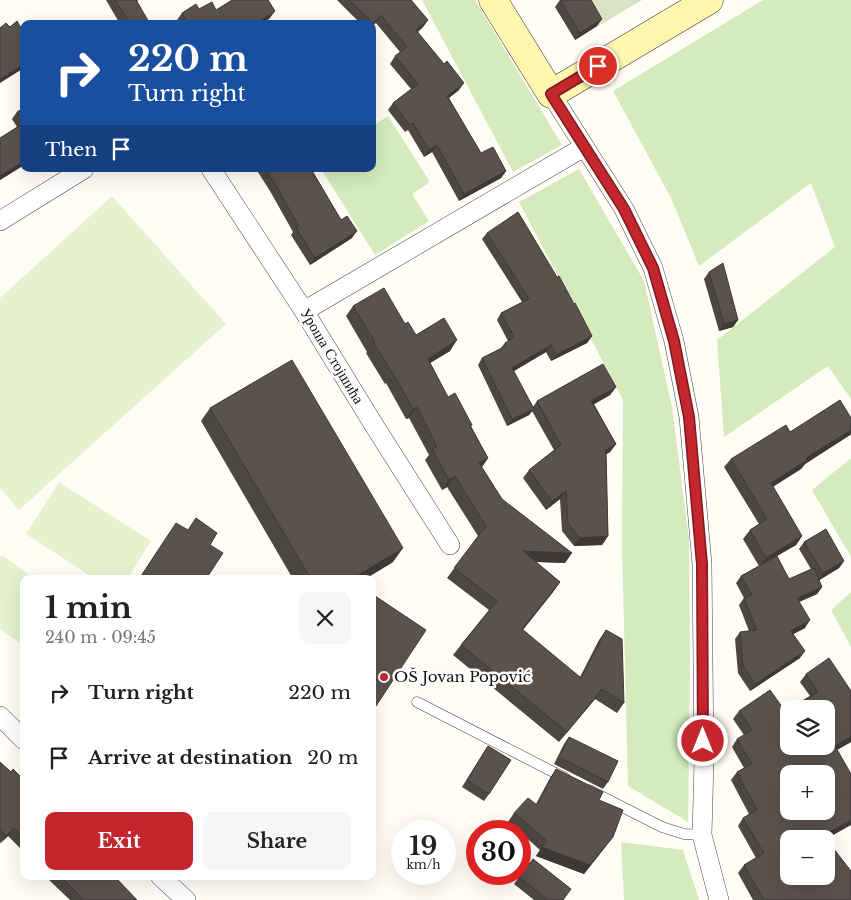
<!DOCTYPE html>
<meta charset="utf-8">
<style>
body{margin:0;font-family:"Libre Baskerville",serif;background:#f6f6f6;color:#222;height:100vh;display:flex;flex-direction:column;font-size:19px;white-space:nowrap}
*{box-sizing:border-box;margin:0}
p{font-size:16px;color:#767676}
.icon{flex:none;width:28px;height:28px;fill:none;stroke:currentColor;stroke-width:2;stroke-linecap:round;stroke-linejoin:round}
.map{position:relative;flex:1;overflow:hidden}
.drawer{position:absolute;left:20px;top:575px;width:356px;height:305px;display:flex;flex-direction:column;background:#fff;border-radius:10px;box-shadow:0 5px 20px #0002}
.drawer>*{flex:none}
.guide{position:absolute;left:20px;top:20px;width:356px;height:152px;border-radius:10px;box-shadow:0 5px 20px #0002;background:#1a4fa0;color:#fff;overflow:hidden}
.fabs{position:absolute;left:780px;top:700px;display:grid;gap:10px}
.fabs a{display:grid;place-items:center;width:55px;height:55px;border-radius:10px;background:#fff;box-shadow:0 5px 20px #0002;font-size:25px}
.speed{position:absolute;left:391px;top:820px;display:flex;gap:10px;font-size:25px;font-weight:700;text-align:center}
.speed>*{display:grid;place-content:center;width:65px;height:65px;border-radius:50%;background:#fff;box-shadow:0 5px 20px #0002;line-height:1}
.speed small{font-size:12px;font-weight:400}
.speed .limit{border:8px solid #d22;background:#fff;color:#111}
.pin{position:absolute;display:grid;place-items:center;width:42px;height:42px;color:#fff;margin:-21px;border:2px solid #fff;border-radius:50%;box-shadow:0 1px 5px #0007}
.me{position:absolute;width:55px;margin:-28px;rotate:0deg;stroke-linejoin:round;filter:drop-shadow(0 0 4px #0008)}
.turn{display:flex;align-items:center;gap:18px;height:105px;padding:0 25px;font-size:22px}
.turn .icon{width:65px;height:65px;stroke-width:2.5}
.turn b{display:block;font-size:35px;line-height:42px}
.then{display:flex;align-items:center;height:48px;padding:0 25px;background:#0003;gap:10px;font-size:19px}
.round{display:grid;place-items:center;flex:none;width:52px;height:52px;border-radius:10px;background:#f6f6f6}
.head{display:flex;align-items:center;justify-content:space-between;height:85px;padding:0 25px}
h1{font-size:30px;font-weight:700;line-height:38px}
.cta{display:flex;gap:10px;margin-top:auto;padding:10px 25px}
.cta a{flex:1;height:58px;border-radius:10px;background:#c4262e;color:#fff;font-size:20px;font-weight:700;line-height:58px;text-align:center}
.cta a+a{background:#f6f6f6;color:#222}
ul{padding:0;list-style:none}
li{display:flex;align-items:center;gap:15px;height:65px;padding:0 25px}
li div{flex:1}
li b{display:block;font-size:19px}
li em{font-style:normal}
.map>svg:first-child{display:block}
.green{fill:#d5ebbd}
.cemetery{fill:#d9e3c4}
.pitch{fill:#e6f2cf}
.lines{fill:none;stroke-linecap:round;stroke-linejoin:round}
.lane-casing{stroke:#444;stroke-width:11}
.street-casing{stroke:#444;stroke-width:20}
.secondary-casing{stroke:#333;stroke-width:29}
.lane{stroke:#fff;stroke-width:10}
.street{stroke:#fff;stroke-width:19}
.secondary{stroke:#fff6b0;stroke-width:28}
.wall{fill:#4d4742}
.shaded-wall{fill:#3f3936}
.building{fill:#5a524d;stroke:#3f3936;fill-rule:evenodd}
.route-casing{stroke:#7f191e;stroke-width:12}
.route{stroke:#c4262e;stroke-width:9}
.poi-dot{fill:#c4262e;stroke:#fff;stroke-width:2}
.labels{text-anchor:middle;stroke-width:5;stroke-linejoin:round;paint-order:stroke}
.street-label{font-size:15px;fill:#111;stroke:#fff}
.poi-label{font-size:15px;fill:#111;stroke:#fff;text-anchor:start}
</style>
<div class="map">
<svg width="851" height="900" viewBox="0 0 851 900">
<rect width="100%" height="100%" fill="#fffdf5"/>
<path class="green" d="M422,0H475L562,145L513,172Z
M763,0H851V399L828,366L724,437L717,340L835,247L811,183L699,266L672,200L613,91Z
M388,116L430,182L412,194L429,221L375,255L321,169H372L373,126Z
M579,169L644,281L672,407L689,539L690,660L688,822L628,786L622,545L623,400L519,202Z
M851,458V557L812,490Z
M851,592V647L831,610Z
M621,842L683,850L699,900H624Z"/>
<path class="cemetery" d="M564,0H642L585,34Z"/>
<path class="pitch" d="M112,196L226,324L19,510L0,488V298Z
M59,482L151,541L127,579H95L26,534Z
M2,555L35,579H24V646L0,629V557Z"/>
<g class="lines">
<defs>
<path id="lane" d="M417,702L565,778
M589,790L662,827L684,834L702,835"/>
<path id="street" d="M551,94L624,209L653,268L674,341L689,417L702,564L704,761L702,835L719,900
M211,169L304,311L372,422L450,545
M0,221L84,169
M304,311L584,147
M0,716L24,740
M160,876L186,900"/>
<path id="secondary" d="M493,0L551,94L709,0"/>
</defs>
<use href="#lane" class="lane-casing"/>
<use href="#street" class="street-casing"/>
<use href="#secondary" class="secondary-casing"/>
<use href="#lane" class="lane"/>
<use href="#street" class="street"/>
<use href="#secondary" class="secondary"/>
</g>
<path class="wall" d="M106,0H139L137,1L150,24H120Z
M337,0H411L428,20L423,27L418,32L459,90L449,98L481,153L506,171L501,178L459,201L432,152L424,157L408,130L405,132L388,110L393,103L411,89L390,64L395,56L400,52L376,23L372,26V24H361Z
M560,0L597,26L575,40L555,7Z
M199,9L216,10L270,18L262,24H179L177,20L182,13Z
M24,108V165L0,180V138L17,127L12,119L17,112Z
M256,169H311L352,238L310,265L291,235L293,232L270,191Z
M487,233L557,277L574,304L592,336L587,343L551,361L546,352L514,371L533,407L537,401L616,387L610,395L594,404L616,444L610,452L606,454L608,536L602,545L574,546L562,531L560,499L546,510L523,478L529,470L554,450L532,411L529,415L507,426L478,365L482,358L500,349L505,343L508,341L497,320L501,313L522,302L482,239Z
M709,272L738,320L733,327L719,331L704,279Z
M353,306L405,324L416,335L450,351L430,363L448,397L472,425L471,426L488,458L482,467L502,499L565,563L536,562L560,582L553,592L523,630L580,677L599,640L606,630L624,703L617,713L595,699L559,742L453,655L489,610L447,578L478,536L447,487L442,490L425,460L429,455L409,418L406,419L386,383L385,384L366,353L367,352L346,316Z
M210,408L393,562L365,579H293L201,421Z
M851,418V434L850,435L805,464L801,469L773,486L802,536L796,545L775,557L789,579L811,569L799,549L804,542L844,561L839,568L819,580L822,587L817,594L799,602L805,628L793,634L800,658L750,691L738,673L735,639L740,632L749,631L739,605L744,598L736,583L741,576L759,566L743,539L750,530L759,524L724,467L731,459L790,432Z
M806,674L851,691V742L837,750L826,839L851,900H753L738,873L744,865L756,858L738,826L743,818L749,814L731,780L737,772L744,768L732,747L737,739L744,735L733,719L739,711H785L810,696L800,682Z
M569,737L608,782L603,789L554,764L564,744Z
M488,746L489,794L484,801L462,787Z
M0,762L11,772L24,780V852L8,836L0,843Z
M556,769L599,800L606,846L584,874L536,856L540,850L520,832V831H519L508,822L514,813L536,804L550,778Z
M47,876H114L137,900H70L49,880L50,879Z
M519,877L563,900H534L514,884Z"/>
<path class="shaded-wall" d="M275,11L270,18L262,24H256Z
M602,19L597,26L575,40L580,33Z
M428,20L423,27L411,37L416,30Z
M24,64V68L0,83V79Z
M464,83L459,90L442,103L447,96Z
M437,145L432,152L424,157L429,150Z
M24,161V165L0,180V176Z
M506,171L501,178L459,201L464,194Z
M357,231L352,238L310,265L315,258Z
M738,320L733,327L719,331L724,324Z
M592,336L587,343L551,361L556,355Z
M457,340L450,351L420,369L428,359Z
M551,345L546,352L507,375L512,368Z
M616,387L610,395L586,409L591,401Z
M417,407L409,418L406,419L413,409Z
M534,409L529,415L507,426L512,419Z
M851,430V434L850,435L805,464L801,469L765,492L771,483L806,458Z
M616,444L610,452L600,458L606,450Z
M488,458L481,468L479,463Z
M455,476L447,487L442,490L449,480Z
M566,491L560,499L546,510L552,501Z
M608,536L602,545L574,546L580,538Z
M802,536L796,545L760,566L766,558Z
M403,548L393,562L365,579H352Z
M523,551L572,553L565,563L516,561Z
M844,561L839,568L818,581L823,573Z
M560,582L553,592L515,639L522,629Z
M822,587L817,594L792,605L797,598Z
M810,620L805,628L786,638L791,631Z
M805,651L800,658L750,691L755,684Z
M602,689L595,699L559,742L567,732Z
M851,737V742L829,754L835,746Z
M851,820V825L826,839L823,835Z
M14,828L8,836L0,844L6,836Z
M613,837L584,874L536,856L542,847Z"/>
<path class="building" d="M115,0H136L150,24H130Z
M232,0H268L275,11L256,24H184L187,22L182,13L196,4L199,9L212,2L216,10Z
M349,0H411L428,20L416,30L444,64L447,61L464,83L447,96L481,153L493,147L506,171L464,194L437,145L429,150L413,123L410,125L393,103L418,84L395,56L407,47L381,15L373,23Z
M560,0H591L602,19L580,33Z
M17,21L24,33V64L0,79V28L6,23L10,27Z
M24,108V122L17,112Z
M24,123V161L0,176V138Z
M265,169H311L341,220L347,216L357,231L315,258L296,228L299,226L275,184Z
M518,212L557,277L559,276L574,304L575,303L592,336L556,355L551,345L512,368L534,409L512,419L482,358L506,346L505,343L514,337L501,313L529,299L487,233Z
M723,263L738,320L724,324L709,272Z
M384,288L405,324L408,322L416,335L444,318L457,340L428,359L448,397L455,393L472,425L470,426L488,458L479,463L502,499L572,553L523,551L560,582L522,629L581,678L606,630L622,639L624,703L602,689L567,732L461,645L497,601L454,568L486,526L455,476L449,480L432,449L437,447L417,407L413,409L393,373H392L374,343L375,342L353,306Z
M292,360L403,548L352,579H311L210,408Z
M603,364L616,387L591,401L616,444L606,450L608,536L580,538L568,523L566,491L552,501L529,470L561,445L537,401Z
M840,400L851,418V430L806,458L807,460L771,483L802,536L766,558L750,530L767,519L731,459L786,425L790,432Z
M196,518L217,533L210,545L223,553L206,579H139L176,523L188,530Z
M826,529L844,561L823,573L804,542Z
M777,556L789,579L814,568L822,587L797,598L810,620L791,631L805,651L755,684L743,665L740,632L757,630L744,598L752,595L741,576Z
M375,596L426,630L372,712V600Z
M829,658L851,691V737L835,746L851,774V820L823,835L851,871V900H764L744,865L764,853L743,818L757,810L737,772L752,764L737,739L752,730L739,711L770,690L785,711L818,692L806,674ZM789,709H826V746H789ZM789,774H826V811H789ZM789,839H826V876H789Z
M569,737L618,761L608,782L559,757Z
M488,746L511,760L489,794L467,780Z
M0,762L11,772L13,769L24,780V838L14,828L6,836L0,829Z
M556,769L603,792L599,800L623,810L613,837L590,865L542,847L547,841L514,813L528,798L537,805Z
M533,859L571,889L563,900H548L519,877Z
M60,876H114L137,900H84Z"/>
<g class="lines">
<defs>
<path id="route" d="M598,66L551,94L624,209L653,268L674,341L689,417L702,564L703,741"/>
</defs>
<use href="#route" class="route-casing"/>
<use href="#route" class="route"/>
</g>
<circle class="poi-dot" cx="384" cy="677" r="5"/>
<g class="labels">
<g class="street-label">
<text transform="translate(332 356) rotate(59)" y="5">Уроша Стојшића</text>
</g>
<g class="poi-label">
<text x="394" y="682">OŠ Jovan Popović</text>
</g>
</g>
</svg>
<div class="fabs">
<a><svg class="icon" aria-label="layers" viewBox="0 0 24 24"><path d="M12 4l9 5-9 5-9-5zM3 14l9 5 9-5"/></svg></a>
<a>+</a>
<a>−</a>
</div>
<div class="speed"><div>19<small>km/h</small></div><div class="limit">30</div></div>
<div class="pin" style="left:598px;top:66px;background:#d93025"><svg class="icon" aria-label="arrive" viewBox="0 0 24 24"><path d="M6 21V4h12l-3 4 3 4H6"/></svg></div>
<svg class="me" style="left:703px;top:741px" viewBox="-20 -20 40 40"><circle r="17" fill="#c4262e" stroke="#fff" stroke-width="3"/><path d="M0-11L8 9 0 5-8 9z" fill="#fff"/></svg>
<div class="guide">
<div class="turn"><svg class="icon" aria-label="right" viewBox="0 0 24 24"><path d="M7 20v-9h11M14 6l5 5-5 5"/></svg><div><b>220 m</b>Turn right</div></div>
<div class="then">Then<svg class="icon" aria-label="arrive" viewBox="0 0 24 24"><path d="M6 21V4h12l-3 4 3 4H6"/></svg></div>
</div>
<section class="drawer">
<div class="head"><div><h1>1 min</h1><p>240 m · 09:45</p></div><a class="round"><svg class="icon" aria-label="close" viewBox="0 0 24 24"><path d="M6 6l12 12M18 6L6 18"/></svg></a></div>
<ul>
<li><svg class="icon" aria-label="right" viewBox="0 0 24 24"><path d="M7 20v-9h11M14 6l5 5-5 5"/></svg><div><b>Turn right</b></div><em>220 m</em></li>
<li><svg class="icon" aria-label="arrive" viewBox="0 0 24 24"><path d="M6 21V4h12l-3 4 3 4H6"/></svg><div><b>Arrive at destination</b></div><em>20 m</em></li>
</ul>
<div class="cta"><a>Exit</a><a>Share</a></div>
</section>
</div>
